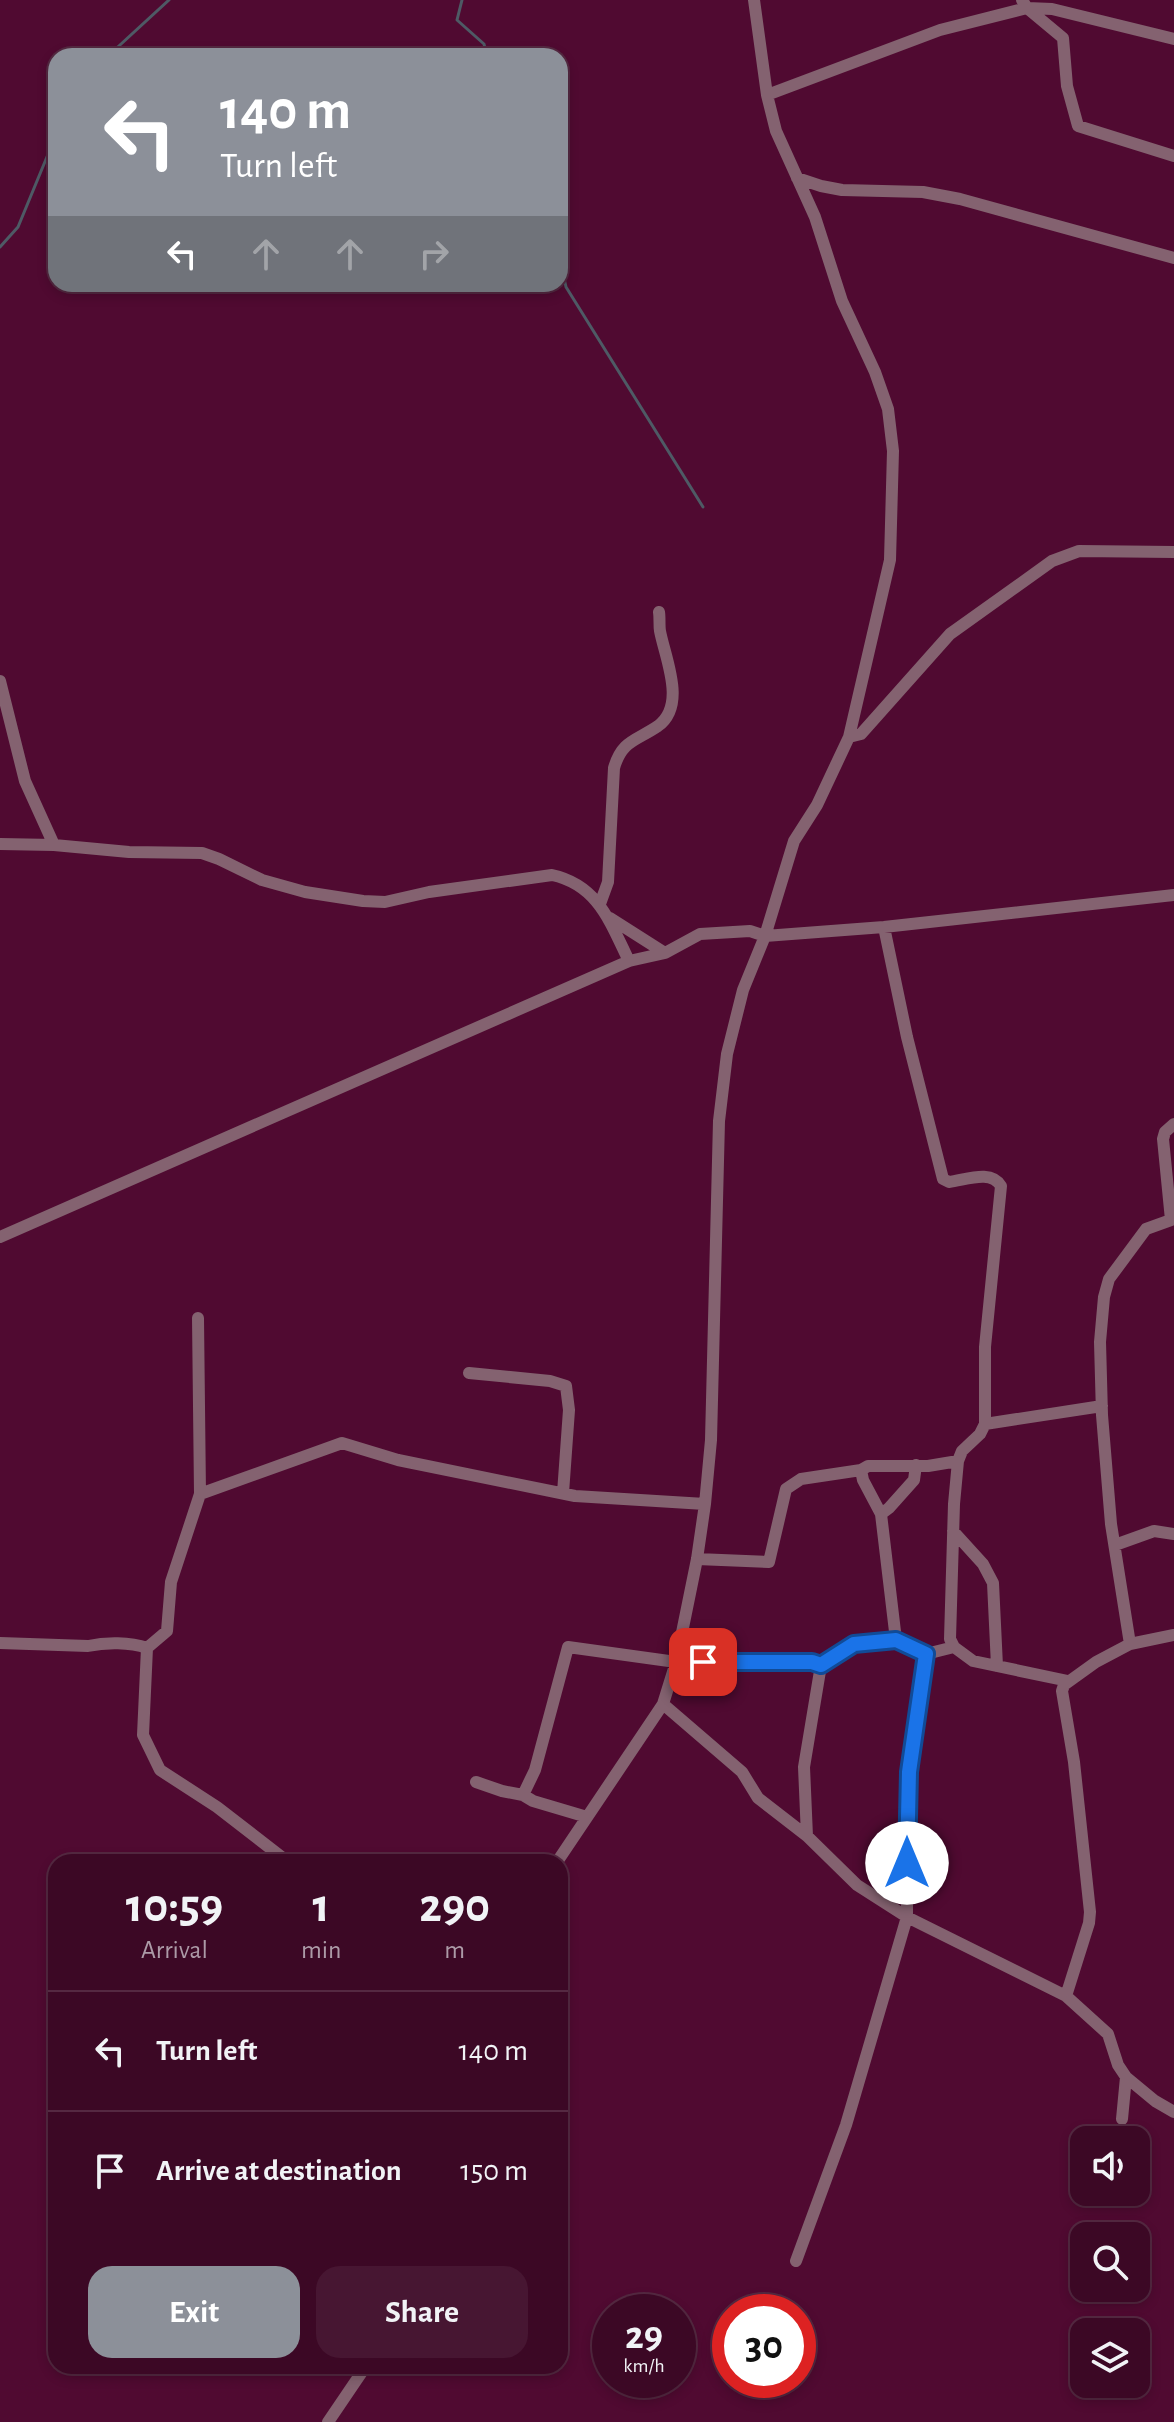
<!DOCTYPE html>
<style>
body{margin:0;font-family:"Alegreya Sans",sans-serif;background:#471632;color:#f1f3f6;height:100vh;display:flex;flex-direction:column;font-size:30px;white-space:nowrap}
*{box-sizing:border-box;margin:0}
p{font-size:26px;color:#ac9aa7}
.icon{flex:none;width:44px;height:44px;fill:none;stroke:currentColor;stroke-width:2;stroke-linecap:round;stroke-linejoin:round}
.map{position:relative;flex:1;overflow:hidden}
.details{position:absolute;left:48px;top:1854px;width:520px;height:520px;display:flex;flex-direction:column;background:#3c0825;border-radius:24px;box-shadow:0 4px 12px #0003,0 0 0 2px #552942}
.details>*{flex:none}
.top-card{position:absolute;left:48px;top:48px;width:520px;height:244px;border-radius:24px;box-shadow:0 4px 12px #0003,0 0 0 2px #552942;background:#8c9099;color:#fff;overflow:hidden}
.buttons{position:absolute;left:1070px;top:2126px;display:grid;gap:16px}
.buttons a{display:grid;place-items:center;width:80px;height:80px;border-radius:16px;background:#3c0825;box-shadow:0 4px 12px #0003,0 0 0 2px #552942;font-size:40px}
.speed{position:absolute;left:592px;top:2294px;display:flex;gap:16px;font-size:40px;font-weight:700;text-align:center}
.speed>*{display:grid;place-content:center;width:104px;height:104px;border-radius:50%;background:#3c0825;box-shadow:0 4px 12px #0003,0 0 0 2px #552942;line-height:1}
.speed small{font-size:20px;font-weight:400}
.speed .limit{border:12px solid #d22;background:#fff;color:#111}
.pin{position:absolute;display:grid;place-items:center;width:68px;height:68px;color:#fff;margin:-34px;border-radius:16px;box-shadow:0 4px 12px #0006}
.me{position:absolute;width:88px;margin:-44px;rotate:0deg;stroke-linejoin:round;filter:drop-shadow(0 0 6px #0008)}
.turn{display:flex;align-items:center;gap:28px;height:168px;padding:0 40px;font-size:36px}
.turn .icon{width:104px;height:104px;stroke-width:2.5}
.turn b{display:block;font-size:56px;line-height:68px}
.lanes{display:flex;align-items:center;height:76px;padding:0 40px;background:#0003;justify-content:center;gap:40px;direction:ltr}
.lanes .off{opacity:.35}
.eta{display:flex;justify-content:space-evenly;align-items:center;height:136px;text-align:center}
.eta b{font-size:48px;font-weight:700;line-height:56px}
.button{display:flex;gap:16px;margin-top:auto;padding:16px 40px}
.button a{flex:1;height:92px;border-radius:24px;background:#8c9099;color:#fff;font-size:32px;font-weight:700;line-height:92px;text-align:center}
.button a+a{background:#471632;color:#f1f3f6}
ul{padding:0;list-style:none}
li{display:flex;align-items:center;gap:24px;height:120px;padding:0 40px;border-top:2px solid #552942}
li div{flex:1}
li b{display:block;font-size:30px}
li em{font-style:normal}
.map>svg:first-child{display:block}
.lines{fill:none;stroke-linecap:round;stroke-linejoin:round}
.stream{stroke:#4e5a65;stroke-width:3}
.minor{stroke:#846270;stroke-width:12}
.route-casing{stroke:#114b97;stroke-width:20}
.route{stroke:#1a73e8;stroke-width:14}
</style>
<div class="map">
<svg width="1174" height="2422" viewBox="0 0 1174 2422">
<rect width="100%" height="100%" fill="#500a31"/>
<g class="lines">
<path class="stream" d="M462,0L457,20L484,44L487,56
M108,56L169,0
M0,247L18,227L56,135
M560,261L566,287L703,507"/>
<path class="minor" d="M1022,0L1027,8L1063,38L1067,86L1078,126L1174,156
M767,95L940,30L1027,8L1052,9L1174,39
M797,178L821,186L842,190L923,192L960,199L1174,258
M0,681L25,781L54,845
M849,737L861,734L950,634L1052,561L1079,551L1174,552
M0,844L54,845L129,852L202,853L219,859L262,880L305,892L363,901L385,902L429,892L552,875C598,885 610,922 629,961
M600,904L608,882L614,768C622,740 636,741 658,726C687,705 665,658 660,631C659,625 660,618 659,612
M610,918L665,953
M884,927L907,1037L943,1179L949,1182C966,1180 991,1169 1001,1186L985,1347V1424L980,1434L962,1451L958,1461L954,1504L950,1639L954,1647L973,1661L1068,1681
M0,1237L629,961L665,953L700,934L750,931L765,936L884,927L1174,895
M198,1318L200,1494L171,1582L167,1631L147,1648L143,1735L160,1770L217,1807L288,1862
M469,1373L550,1381L566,1386L569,1410L563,1493
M985,1424L1102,1406
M861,1470L863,1480L881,1514L896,1640
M200,1494L342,1443L398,1460L575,1496L705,1504
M881,1514L889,1508L914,1480L916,1465
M953,1531L983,1564L993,1583L997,1666
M1115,1545L1154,1531L1174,1534
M697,1559L769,1562L786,1489L801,1479L861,1470L868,1466H928L958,1461
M0,1643L88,1646C106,1642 130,1642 147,1648
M1130,1644L1111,1524L1102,1415L1100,1342L1104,1297L1109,1279L1146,1229L1171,1220L1163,1139L1165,1132L1174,1124
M663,1704L742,1772L758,1798L807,1836L857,1885L907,1917L1066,1996L1108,2034L1118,2065L1126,2077L1155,2101L1174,2112
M476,1782L502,1791L523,1795L533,1801L587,1817
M523,1795L535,1770L568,1647L676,1662H812L821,1665L854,1644L896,1640L926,1654L954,1647
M807,1836L804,1767L821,1665
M557,1862L663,1704L676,1662L697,1559L705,1504L711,1440L719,1121L727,1054L743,990L765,936L794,841L817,805L849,737L890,560L893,451L888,409L875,372L842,301L815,217L776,131L767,95L754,0
M1066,1996L1089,1923L1090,1912L1074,1762L1062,1691L1064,1685L1096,1662L1130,1644L1174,1635
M1122,2119L1126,2077
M796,2261L846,2125L907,1917V1809L909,1772L926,1654
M328,2422L366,2366"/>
</g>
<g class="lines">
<defs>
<path id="route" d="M703,1662H812L821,1665L854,1644L896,1640L926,1654L909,1772L907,1863"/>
</defs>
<use href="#route" class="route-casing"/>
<use href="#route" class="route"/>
</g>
</svg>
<div class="buttons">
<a><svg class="icon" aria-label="sound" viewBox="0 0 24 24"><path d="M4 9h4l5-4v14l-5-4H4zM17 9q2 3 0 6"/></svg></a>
<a><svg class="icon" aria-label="search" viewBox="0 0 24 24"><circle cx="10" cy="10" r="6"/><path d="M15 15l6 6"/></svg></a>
<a><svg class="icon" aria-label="layers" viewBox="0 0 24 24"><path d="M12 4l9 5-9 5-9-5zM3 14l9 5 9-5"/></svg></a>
</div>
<div class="speed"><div>29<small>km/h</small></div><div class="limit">30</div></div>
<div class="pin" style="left:703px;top:1662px;background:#d93025"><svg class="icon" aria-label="arrive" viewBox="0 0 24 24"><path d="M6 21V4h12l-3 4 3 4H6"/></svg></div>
<svg class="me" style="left:907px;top:1863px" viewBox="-20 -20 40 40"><circle r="19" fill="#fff"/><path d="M0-13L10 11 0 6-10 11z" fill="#1a73e8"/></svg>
<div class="top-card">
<div class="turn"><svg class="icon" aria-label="left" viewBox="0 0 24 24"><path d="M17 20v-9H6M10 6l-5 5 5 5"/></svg><div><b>140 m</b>Turn left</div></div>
<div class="lanes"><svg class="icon" aria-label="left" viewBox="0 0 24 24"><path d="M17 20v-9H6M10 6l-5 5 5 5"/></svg><svg class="icon off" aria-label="ahead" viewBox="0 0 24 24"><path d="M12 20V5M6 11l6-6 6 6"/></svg><svg class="icon off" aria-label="ahead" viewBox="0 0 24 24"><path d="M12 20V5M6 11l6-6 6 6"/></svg><svg class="icon off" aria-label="right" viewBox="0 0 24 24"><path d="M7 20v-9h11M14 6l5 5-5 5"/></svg></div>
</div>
<section class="details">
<div class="eta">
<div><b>10:59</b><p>Arrival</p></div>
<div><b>1</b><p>min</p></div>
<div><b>290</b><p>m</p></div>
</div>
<ul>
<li><svg class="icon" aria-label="left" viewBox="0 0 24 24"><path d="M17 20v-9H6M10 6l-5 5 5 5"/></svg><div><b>Turn left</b></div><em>140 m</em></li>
<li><svg class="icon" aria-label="arrive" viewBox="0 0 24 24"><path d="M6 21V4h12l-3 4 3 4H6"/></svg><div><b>Arrive at destination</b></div><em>150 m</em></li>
</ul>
<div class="button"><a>Exit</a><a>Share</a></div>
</section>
</div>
